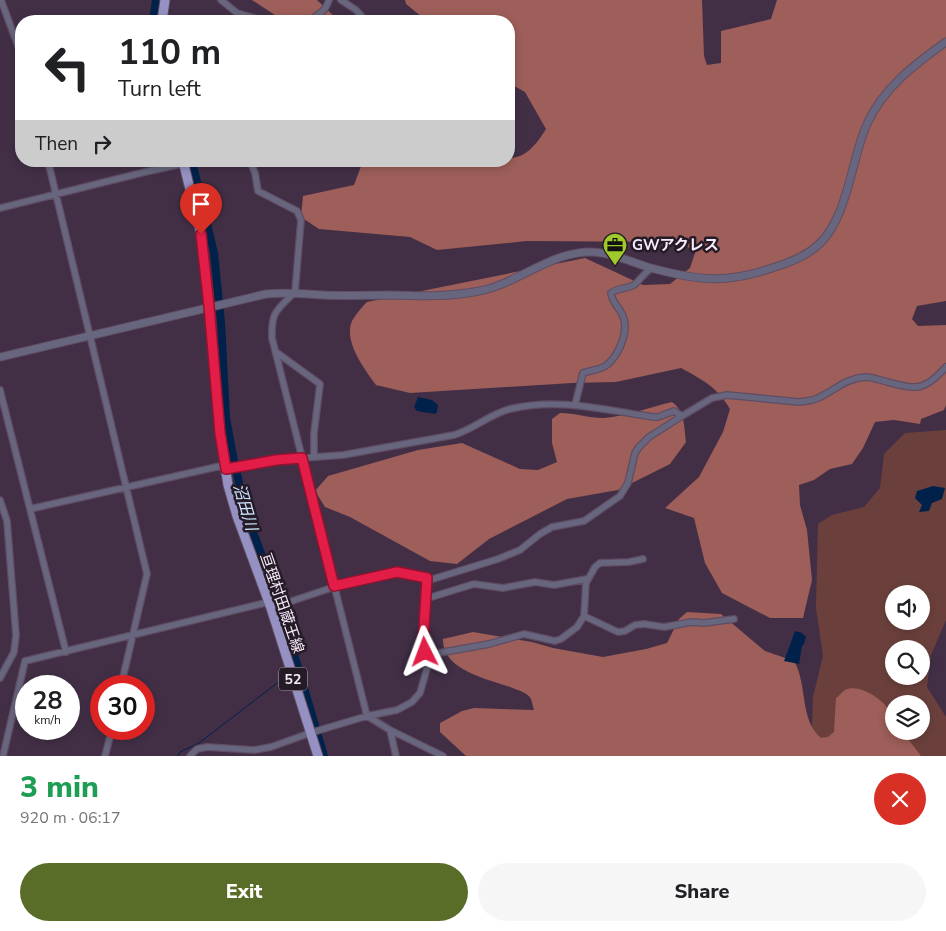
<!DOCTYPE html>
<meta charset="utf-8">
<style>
body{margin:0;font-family:"Nunito Sans","Noto Sans JP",sans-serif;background:#f6f6f6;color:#202124;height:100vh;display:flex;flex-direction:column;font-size:19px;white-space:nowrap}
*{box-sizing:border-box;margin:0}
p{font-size:16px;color:#757577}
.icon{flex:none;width:28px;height:28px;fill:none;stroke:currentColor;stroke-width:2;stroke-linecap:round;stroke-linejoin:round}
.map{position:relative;height:756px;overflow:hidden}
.details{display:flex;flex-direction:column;background:#fff;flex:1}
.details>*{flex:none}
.guide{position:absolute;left:15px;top:15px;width:500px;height:152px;border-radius:20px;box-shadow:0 2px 8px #0003;background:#fff;color:#202124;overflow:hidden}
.tools{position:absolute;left:885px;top:585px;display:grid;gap:10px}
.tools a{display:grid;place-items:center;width:45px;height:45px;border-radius:50%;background:#fff;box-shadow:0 2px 8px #0003;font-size:25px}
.speed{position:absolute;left:15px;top:675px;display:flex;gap:10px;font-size:25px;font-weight:700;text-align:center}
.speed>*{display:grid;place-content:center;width:65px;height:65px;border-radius:50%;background:#fff;box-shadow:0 2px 8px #0003;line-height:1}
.speed small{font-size:12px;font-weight:400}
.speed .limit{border:8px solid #d22;background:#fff;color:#111}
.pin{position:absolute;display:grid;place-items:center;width:42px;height:42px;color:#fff;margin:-51px -21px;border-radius:50% 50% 50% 0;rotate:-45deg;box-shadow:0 0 5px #0007}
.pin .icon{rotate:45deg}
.me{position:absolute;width:55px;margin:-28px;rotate:357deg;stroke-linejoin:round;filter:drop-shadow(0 0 4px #0008)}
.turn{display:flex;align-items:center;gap:18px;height:105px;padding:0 20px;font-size:22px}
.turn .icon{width:65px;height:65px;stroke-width:2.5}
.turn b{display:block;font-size:35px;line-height:42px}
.then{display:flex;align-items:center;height:48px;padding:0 20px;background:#0003;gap:10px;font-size:19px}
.round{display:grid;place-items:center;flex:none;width:52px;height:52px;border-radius:26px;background:#f6f6f6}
.head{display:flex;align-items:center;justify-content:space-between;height:85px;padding:0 20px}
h1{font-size:30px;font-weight:800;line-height:38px;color:#1e9e55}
.primary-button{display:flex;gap:10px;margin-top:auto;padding:10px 20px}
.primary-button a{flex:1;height:58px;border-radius:30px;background:#5a6d28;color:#fff;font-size:20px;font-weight:800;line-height:58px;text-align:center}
.primary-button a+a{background:#f6f6f6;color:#202124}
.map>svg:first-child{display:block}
.green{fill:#6b403c;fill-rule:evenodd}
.forest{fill:#9e5e59}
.water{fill:#00224a}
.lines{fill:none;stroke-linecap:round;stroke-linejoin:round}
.stream{stroke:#00224a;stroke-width:1}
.river{stroke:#00224a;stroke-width:8}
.minor-casing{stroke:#5f4d63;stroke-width:8}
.tertiary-casing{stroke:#5f4d63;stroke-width:9}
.primary-casing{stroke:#5f4d63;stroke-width:11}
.minor{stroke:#67667e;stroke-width:5.5}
.tertiary{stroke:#67667e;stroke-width:7}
.primary{stroke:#9592c3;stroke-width:9}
.route-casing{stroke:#92132f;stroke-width:12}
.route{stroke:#e11d48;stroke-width:9}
.labels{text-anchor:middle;stroke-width:5;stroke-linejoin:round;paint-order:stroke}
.shield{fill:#241b26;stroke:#b8adba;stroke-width:1}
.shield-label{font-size:14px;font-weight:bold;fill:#f7ebfa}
.poi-label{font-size:15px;font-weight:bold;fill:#f7ebfa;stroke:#241b26;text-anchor:start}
.street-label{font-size:15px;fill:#f7ebfa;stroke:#241b26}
.water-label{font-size:16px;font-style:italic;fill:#cce2ff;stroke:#241b26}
</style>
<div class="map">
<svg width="946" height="756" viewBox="0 0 946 756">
<rect width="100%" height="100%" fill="#422f46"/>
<path class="green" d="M946,430V620L931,655L927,687L946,717V756H811L813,697L823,656L816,608L818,524L832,515L864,507L880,488L884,454L905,433ZM894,594H921V621H894ZM894,649H921V676H894ZM894,704H921V731H894Z"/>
<path class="forest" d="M252,0H317L339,21H284Z
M405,0H702L704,56L707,65L721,63V31L771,19L777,0H946V301L917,306L912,319L918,326L946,325V405L944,410L921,419L920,424L894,420L875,422L863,448L852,464L830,469L814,480L799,485L800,505L807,530L812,580L803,618H770L722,593L705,563L694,518L665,508L699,477L723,432L730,409C717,387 703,380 681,368L616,382L572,383L410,393L376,385C365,370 343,341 352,321C356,314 362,307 367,302L585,258L643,285L670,284L690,268L696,250L673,242L527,241L437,250L410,237L319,229L301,217L303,196L354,185L363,161H509V158C527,158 537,143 546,129L525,92L509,83V21H427L406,4Z
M672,402C685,411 684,426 686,442L670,464L618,490L567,499L489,539L457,564L430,561L350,517L325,507L315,491L328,476L418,450L462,443L520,469L538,470L557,462L552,443V419L560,413C575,413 588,418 603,418C623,417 651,407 672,402Z
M687,612L721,614L765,651L794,661C808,685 799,719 821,738L828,737L834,732L836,698C839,696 842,692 845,690C861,682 890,704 894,719C895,722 894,728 894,731H902L921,756H466L440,732V723L462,711L474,708L534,710C533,707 532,702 531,699C527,692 517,690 510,687C487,679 442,670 443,639L473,632L532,642L553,648L603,657L646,649L667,643L679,619Z"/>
<path class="water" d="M418,397L432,400L438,405L437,412L435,414L417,411L414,407Z
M933,486L945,488L942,499L932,503L929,511L919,512L922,505L915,498L917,491Z
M795,631L802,633L806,637L804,644L802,646L799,664L784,661Z"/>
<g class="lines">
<path class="stream" d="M294,670L298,668
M178,756L180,752L199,743L289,674"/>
<path class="river" d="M153,21L156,0
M192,161L214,253L221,322L226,418L234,461L246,513L278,599L324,756"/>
<defs>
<path id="minor" d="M1,0L21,54
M221,0L237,13L265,21
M341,0L356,10L366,21
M311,21C319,11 324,15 329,0
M48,161L147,574L121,686
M250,161L255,173L258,191L297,211L301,220L295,292C277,310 271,311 272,338L367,716L390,730L443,756
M0,208L145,172L196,161
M276,352L320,384L314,433V457
M0,390L66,652
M575,405L583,373C591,370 602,370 608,364C620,353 630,329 622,314C618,306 612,302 611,293C617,288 626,289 634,285C641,280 642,274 652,268
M225,469L288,459L343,455L454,435C474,429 490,414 510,409C557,397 606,410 653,417H658L674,411L682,416
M0,500L7,521L16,635L14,652L0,678
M30,509L225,465
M425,599L474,584L503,588L535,582L554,585L587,579
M271,608L334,587L397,572L433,579L498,559L520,550L540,534L552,527L584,521L620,496L628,483L635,453L639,447L649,437L682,416L712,398L727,395L799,402C806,401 812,401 818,398C834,391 846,378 865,377C871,377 877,379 884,381C915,389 923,393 946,367
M584,616L618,632L625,631L635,625L644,624L664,627L692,622L704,623L734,619
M427,662L433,654L489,644L524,634L555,641L561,639L577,627L584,616L586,583L595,567L600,563L629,562L643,559
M390,730L396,756
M3,756L25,661L269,602
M105,756L112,729
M190,756L197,749L207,747L254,750L271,747L310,733L367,716L397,710L412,702L420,693L428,665L423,642L427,579"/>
<path id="tertiary" d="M0,357L266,294C285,292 304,294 323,295C345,296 367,295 389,295C419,296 450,297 479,291C517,284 547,254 587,252C608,251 631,262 651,268C699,281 727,284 775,267C788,263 801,258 812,250C848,225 850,162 867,124C883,88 915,64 946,42"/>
<path id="primary" d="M162,21L165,0
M183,161L201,234L209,306L220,433L228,485L237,516L271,608L318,756"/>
</defs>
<use href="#minor" class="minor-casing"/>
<use href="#tertiary" class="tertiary-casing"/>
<use href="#primary" class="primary-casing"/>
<use href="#minor" class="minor"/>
<use href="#tertiary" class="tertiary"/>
<use href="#primary" class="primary"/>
</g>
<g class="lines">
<defs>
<path id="route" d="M201,234L209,306L220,433L226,469L276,460L302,458L334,586L397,572L427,578L423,642L425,652"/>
</defs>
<use href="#route" class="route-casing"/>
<use href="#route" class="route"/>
</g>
<defs>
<symbol id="office-pin" viewBox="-11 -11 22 30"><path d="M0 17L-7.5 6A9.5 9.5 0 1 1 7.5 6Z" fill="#a0ca2c" stroke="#241b26"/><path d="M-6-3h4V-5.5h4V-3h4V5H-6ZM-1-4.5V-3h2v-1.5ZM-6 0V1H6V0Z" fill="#111"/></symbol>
</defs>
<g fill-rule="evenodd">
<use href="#office-pin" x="601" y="231" width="28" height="38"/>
</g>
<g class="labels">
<rect class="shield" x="279" y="667.5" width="28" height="23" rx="4"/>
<g class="shield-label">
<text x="293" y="684">52</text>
</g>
<g class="poi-label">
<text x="632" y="250">GWアクレス</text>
</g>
<g class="street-label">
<text transform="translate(282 603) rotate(71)" y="5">亘理村田蔵王線</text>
</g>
<g class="water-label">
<text transform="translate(246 507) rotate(74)" y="6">沼田川</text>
</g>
</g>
</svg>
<div class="tools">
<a><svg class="icon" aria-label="sound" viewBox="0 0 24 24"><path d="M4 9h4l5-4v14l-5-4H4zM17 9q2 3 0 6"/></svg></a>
<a><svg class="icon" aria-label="search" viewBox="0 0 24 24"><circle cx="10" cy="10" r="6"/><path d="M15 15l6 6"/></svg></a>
<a><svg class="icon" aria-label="layers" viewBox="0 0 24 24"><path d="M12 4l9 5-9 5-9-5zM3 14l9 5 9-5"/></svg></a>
</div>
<div class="speed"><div>28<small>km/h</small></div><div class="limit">30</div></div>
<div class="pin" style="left:201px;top:234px;background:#d93025"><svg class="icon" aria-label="arrive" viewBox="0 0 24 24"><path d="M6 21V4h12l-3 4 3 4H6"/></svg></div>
<svg class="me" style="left:425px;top:652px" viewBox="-20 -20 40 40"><path d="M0-17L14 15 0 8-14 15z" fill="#e11d48" stroke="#fff" stroke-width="4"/></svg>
<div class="guide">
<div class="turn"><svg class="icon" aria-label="left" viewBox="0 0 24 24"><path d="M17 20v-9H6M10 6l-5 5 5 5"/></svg><div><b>110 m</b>Turn left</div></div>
<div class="then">Then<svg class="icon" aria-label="right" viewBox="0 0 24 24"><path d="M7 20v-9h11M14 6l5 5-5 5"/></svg></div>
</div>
</div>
<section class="details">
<div class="head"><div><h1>3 min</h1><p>920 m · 06:17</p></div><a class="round" style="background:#d93025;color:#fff"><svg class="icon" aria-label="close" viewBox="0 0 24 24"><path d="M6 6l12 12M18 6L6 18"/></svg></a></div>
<div class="primary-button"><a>Exit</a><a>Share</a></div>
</section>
